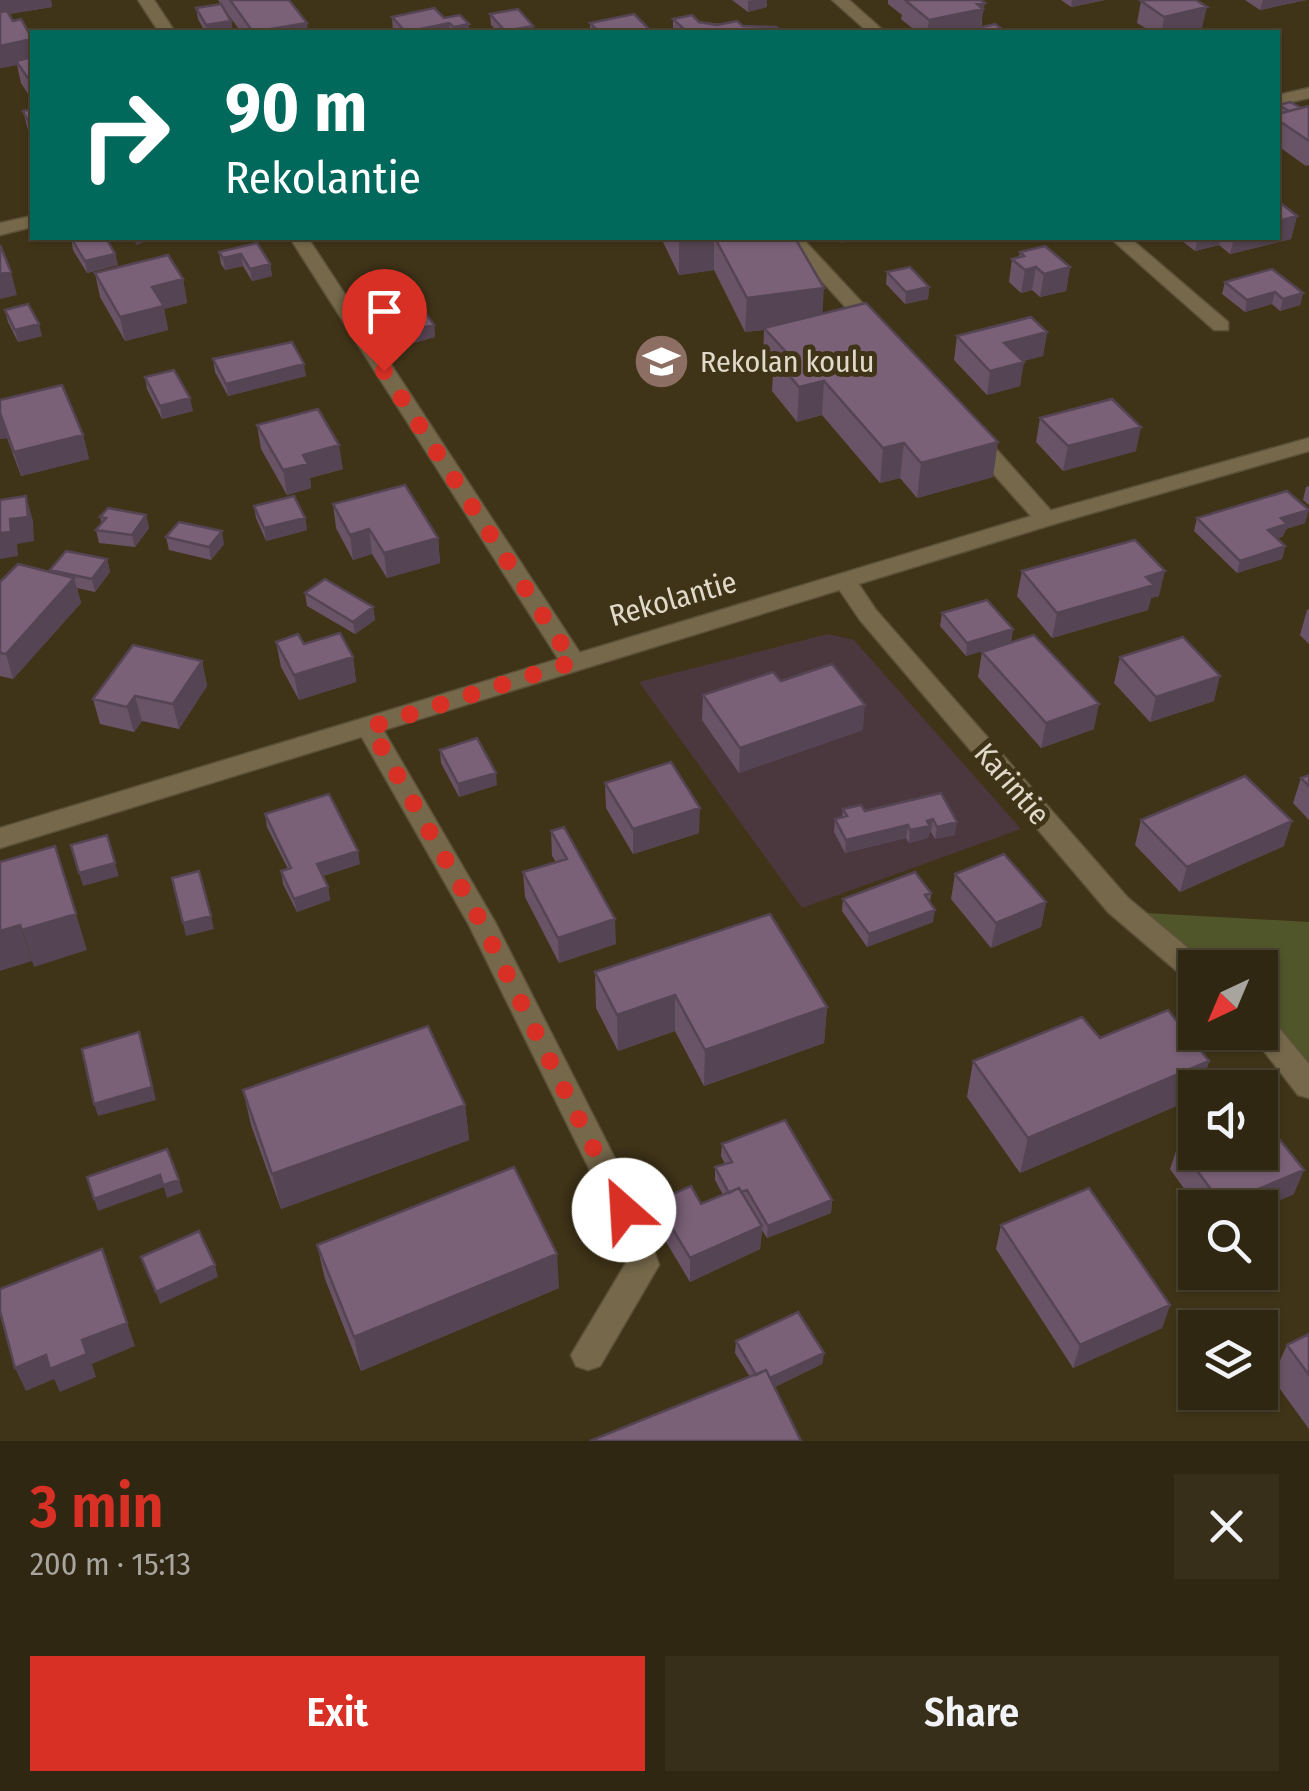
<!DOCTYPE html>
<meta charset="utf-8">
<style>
body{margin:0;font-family:"Fira Sans Condensed",sans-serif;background:#382f1b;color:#f1f3f6;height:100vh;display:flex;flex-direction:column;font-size:38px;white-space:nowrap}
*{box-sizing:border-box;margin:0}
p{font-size:32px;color:#a8a59f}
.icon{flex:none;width:55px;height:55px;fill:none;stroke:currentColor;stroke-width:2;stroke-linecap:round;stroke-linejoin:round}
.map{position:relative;height:1441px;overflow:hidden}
.drawer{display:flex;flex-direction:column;background:#302712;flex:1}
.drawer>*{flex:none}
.hud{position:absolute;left:30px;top:30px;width:1250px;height:210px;border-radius:0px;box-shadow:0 2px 8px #0004,0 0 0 2px #4b4432;background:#00695c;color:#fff;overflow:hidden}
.needle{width:65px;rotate:224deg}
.buttons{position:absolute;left:1178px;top:950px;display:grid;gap:20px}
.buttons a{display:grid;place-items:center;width:100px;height:100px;border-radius:0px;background:#302712;box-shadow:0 2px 8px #0004,0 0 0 2px #4b4432;font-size:50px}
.pin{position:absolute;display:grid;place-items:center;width:85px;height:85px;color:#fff;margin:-102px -42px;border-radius:50% 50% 50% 0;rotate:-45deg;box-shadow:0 0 10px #0007}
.pin .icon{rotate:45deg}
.me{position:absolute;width:110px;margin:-55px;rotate:334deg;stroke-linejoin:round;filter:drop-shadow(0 0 8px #0008)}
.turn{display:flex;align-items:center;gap:35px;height:210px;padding:0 30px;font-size:45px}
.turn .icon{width:130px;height:130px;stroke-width:2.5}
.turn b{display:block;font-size:70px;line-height:85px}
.round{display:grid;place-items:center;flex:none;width:105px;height:105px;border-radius:0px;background:#382f1b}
.summary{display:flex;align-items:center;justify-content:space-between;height:170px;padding:0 30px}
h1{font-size:60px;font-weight:600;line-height:75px;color:#d93025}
.primary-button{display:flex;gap:20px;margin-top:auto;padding:20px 30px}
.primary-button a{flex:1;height:115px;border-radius:0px;background:#d93025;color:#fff;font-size:40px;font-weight:600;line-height:115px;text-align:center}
.primary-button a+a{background:#382f1b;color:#f1f3f6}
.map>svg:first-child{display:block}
.commercial{fill:#4b373e}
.green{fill:#51562a}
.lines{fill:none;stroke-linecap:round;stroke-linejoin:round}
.lane-casing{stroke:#5b5139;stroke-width:3}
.street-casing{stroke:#5b5139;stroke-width:3}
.secondary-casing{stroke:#5b5139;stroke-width:3}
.lane{fill:#76694b;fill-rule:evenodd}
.street{fill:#76694b;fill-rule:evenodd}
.secondary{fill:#76694b;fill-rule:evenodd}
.wall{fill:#695366}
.shaded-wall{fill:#554453}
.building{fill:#7a6177;stroke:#554453;stroke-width:2.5}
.route{stroke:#d93025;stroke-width:18;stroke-dasharray:0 32.4}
.labels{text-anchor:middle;stroke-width:10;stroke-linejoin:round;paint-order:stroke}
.poi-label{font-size:30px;fill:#e1daca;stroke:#403418;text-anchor:start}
.street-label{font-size:30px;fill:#e1daca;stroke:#403418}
</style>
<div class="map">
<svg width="1309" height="1441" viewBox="0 0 1309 1441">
<rect width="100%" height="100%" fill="#403418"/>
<path class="commercial" d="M828,634L854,640L1021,829L802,908L639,682Z"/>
<path class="green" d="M1145,913L1309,922V1064L1260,1005V968L1214,967Z"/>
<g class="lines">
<defs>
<path id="lane" d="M783,238H802L883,325V333H869Z
M973,431L981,432L1054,514L1057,519L1054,524H1038L965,442L962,437L965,432Z"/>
<path id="street" d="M138,0H154L175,32H159Z
M832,0H849L885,32H868Z
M1309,88V98L1278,105V95Z
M32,216V227L0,235V223Z
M290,238H308L582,656L585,662L582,668H564Z
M1110,238H1130L1228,322V330H1214Z
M846,575L854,577L876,610L1128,898L1205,962L1208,968H1195V981L1185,978L1108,912L860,620L834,582Z
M369,718L378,721L495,922L636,1200L659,1265L600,1366L588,1370L576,1366L571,1355L626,1263L610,1211L469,925L356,727Z
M1260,1013L1270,1017L1309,1064V1098L1298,1095L1250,1033L1260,1032Z"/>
<path id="secondary" d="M1309,438V451L1054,524L0,848V828L1038,514Z"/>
</defs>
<use href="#lane" class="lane-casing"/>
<use href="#street" class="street-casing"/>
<use href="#secondary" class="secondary-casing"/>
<use href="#lane" class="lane"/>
<use href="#street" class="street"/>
<use href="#secondary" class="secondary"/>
</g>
<path class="wall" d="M0,0H51L52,7L9,14L13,21L32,39V100L21,83L17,65L0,68Z
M218,0H289L308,32H241L223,7L231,21L233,32H205L198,19L196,8L221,4Z
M732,0H767V7L748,12Z
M888,0H981L982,24L981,27L1006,32H917L901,19L902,15L888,4Z
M1061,0H1105L1071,7Z
M1245,0H1306L1260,10Z
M1141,1L1202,28L1185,32H1152L1137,23Z
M490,14L533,26L534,32H498L491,25Z
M392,17L444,18L469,32H393Z
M673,19L743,26L782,32H676L673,29Z
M590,23L652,32H590Z
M1279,105L1301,108L1309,106V165L1306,166L1278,146Z
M32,109V141L29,134L23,111Z
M1297,216L1291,239L1230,254L1219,245L1195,251L1178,238H1278Z
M71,238L115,254L118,265L87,273L73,250Z
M452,238H537V241H452Z
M661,238H795L822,313L993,477L917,498L900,478L880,483L822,415L797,422L772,391L773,374L763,362L764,330L745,332L714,270L679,275Z
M257,243L270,264L272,276L252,281L243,266L225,270L221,264L219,252Z
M1020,252L1070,267L1066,291L1040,297L1032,290L1021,293L1009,282L1012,259L1019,257Z
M887,272L929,287L928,299L905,304L886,284Z
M95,273L183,279L187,303L164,309L168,330L125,341L100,297Z
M1225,282L1303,293L1300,305L1280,311L1272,304L1245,312L1222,294Z
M5,310L42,336L18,342L8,322Z
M393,310L434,325L435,337L409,344L394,323Z
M1047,332L1043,356L1022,361L1020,386L987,395L954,360L957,336Z
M213,359L306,376L228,396L215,372Z
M145,377L193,411L162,419L147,389Z
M0,400L83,435L89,459L21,476L7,438L0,439Z
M1040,418L1136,451L1063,471L1036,442Z
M257,425L343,469L310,478L311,488L287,495L261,449Z
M1309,486V505L1303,500L1306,487Z
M333,504L438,538L440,563L387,578L372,554L353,560L336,528Z
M254,506L305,518L307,530L266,541L256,518Z
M146,515L149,528L135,547L99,543L96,530L102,523L100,517Z
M1197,518L1305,523L1286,529L1283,536L1277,539L1285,546L1282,559L1237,573L1194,531Z
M166,537L224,544L211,560L169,550Z
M107,559L110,572L95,592L77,588L81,603L13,679L0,676V582L51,572L50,570Z
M1022,571L1159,596L1151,598L1148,610L1052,638L1017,596Z
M305,593L373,607L375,620L355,634L307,606Z
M1309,609V644L1300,635L1307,610Z
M942,613L1013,629L1011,642L966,656L940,626Z
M276,642L304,644L353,657L356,682L299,700L281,667Z
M982,652L1094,729L1041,748L978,677Z
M1120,657L1214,701L1150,722L1114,683Z
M202,661L207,686L179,729L142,721L134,732L100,724L93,699Z
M781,681L863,730L739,773L702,720L703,695Z
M440,750L497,785L459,797L441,763Z
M1309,775V820L1293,803L1301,778Z
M605,783L699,833L633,854L606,808Z
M941,793L955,835L935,839L931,832L929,833L928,838L909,843L906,838L845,853L834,832L835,819L842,817L843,809L865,811Z
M265,814L360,864L323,876L328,887L330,900L297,912L283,884L281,871L288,869L267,827Z
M1141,820L1284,846L1180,892L1135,845Z
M551,831L616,944L559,963L525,897L523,872L556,862L552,856Z
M955,874L1046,902L1041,927L991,948L951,899Z
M931,893L930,902L933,922L867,947L842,911L843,899Z
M595,972L827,1007L824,1043L704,1086L675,1031L618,1051L596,1008Z
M1100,1038L1209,1061L1201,1088H1195V1098L1020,1173L967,1097L973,1061Z
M243,1090L465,1105L469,1140L281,1209L251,1125Z
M722,1144L832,1200L831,1213L767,1238L762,1230L760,1249L690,1282L656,1225V1201L701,1204L723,1195L715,1180V1167L725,1164L721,1156Z
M1178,1145L1294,1194L1260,1208H1198L1170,1169Z
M1001,1225L1170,1305L1162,1328L1073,1368L996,1249Z
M317,1245L559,1288L361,1371L325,1279Z
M1309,1334V1429L1272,1378L1287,1345Z
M736,1341L824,1353L822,1364L775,1387L750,1377L735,1353Z"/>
<path class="shaded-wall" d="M0,0H51L52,7L0,15Z
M754,0H767V7L748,12V1Z
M1072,0H1105L1071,7Z
M1263,0H1306L1260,10Z
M985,3L980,30L960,32H927L929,20Z
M1207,7L1202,28L1185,32H1162L1164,17Z
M231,21L233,32H207L206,25Z
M307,23L308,32H256Z
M449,23L450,32H406Z
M469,24V32H455L454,27Z
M533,26L534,32H506L505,31Z
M32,39V62L16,61L17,65L0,68V46Z
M32,77V99L28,78Z
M1297,216L1291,239L1230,254L1234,238H1278V221Z
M134,238H155L136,245Z
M714,238V270L679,275V241Z
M841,238H863L841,243Z
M1198,238H1221L1219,245L1195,251Z
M115,254L118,265L87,273L85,261Z
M241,254L243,266L225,270L223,258Z
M270,264L272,276L252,281L250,269Z
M1036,267L1032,290L1021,293L1025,270Z
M1070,267L1066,291L1040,297L1044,274Z
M11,272L17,295L0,299V274Z
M183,279L187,303L164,309L168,330L125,341L120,317L152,287Z
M929,287L928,299L905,304L906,292Z
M824,288L822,322L745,332L747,298Z
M1275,292L1272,304L1245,312L1247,300Z
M1303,293L1300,305L1280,311L1283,299Z
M39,324L42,336L18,342L15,330Z
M434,325L435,337L409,344L408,331Z
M1047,332L1043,356L1001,367L1004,343Z
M1024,362L1020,386L987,395L990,371Z
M304,364L306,376L228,396L226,384Z
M824,381L822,415L797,422L799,387Z
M190,398L193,411L162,419L160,406Z
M0,413L7,438L0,439Z
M1141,427L1136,451L1063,471L1068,446Z
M83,435L89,459L21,476L14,452Z
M998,442L993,477L917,498L921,463Z
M904,443L900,478L880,483L883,448Z
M339,445L343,469L310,478L311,488L287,495L283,470L303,455Z
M26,496L33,521L34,541L17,544L18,556L0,559V533Z
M1309,510L1305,523L1286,529L1283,536L1264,543L1268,530L1281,518Z
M146,515L149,528L135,547L132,535Z
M305,518L307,530L266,541L264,528Z
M369,529L372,554L353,560L350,535Z
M222,531L224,544L211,560L209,547Z
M438,538L440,563L387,578L384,553Z
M1285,546L1282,559L1237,573L1240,561Z
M107,559L110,572L95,592L92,579Z
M1165,571L1159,596L1151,598L1148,610L1052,638L1057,613L1146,577Z
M74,578L81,603L13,679L6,654Z
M373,607L375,620L355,634L353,622Z
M1013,629L1011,642L966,656L967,643Z
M353,657L356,682L299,700L294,675Z
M202,661L207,686L179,729L173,704Z
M1220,676L1214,701L1150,722L1156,697Z
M135,696L142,721L134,732L127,707Z
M1099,704L1094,729L1041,748L1046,723Z
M865,705L863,730L739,773L740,748Z
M496,773L497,785L459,797L458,784Z
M700,808L699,833L633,854V829Z
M933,819L931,832L929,833L928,838L909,843L910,830Z
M1292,821L1284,846L1180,892L1187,867Z
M957,822L955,835L935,839L937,827Z
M908,825L906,838L845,853L846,840Z
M55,846L87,950L34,967L22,930Z
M358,851L360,864L319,877L317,864Z
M115,863L119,876L83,886L79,873Z
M328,887L330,900L297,912L294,899Z
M1046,902L1041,927L991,948L996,923Z
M935,910L933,922L867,947L869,934Z
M211,916L214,929L186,936L183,923Z
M615,919L616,944L559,963L558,938Z
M20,925L32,961L0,971V931Z
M675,995V1031L618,1051L617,1015Z
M827,1007L824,1043L704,1086L705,1050Z
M143,1045L156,1100L98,1116L94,1104Z
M1209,1061L1201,1088H1195V1098L1020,1173L1028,1138Z
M465,1105L469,1140L281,1209L272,1174Z
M1304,1170L1294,1194L1260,1209L1221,1208L1222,1204Z
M160,1175L164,1187L98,1211L94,1199Z
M179,1180L183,1192L167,1198L163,1185Z
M832,1200L831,1213L767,1238L768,1226Z
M762,1226L760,1249L690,1282V1258Z
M102,1249L135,1346L92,1364L96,1377L60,1392L54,1379L26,1391L15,1368L82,1340Z
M557,1254L559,1288L361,1371L354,1337Z
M215,1265L218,1277L160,1304L156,1292Z
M1170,1305L1162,1328L1073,1368L1080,1345Z
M824,1353L822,1364L760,1394V1383Z"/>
<path class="building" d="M230,0H289L307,23L253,32Z
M905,0H981L985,3L977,4L983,9L929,20Z
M1147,0H1196L1207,7L1164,17L1141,1Z
M221,4L231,21L206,25L196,8Z
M434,8L444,18L460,15L469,24L454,27L449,23L406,32L392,17Z
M518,9L533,26L505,31L490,14Z
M7,11L13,21L21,19L32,39L0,46V12Z
M634,14L652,32H599L590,23Z
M692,15L699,22L717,25L737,21L743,26L776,27L782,32H687L673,19Z
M995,24L1006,32H960Z
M32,57V77L28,78L16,61Z
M1290,102L1301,108L1289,111L1279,105Z
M1309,106V141L1278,120V114Z
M32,109V128L23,111Z
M1278,201L1297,216L1278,221Z
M71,238H106L115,254L85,261Z
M677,238H709L679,241Z
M715,238H795L824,288L747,298Z
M257,243L270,264L250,269L241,254L223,258L219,252Z
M0,245L11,272L0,274Z
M1045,246L1070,267L1044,274L1036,267L1025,270L1012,259L1024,256L1020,252Z
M168,255L183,279L152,287L164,306L120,317L95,273Z
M910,267L929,287L906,292L887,272Z
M1272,269L1303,293L1283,299L1275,292L1247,300L1225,282Z
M866,303L998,442L921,463L904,443L883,448L824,381L799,387L773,356L787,353L764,328Z
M28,304L39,324L15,330L5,310Z
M419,304L434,325L408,331L393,310Z
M1031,317L1047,332L1004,343L1024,362L990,371L957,336Z
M292,342L304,364L226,384L213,359Z
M174,370L190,398L160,406L145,377Z
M62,385L83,435L14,452L0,413V400Z
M1112,399L1141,427L1068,446L1040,418Z
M318,409L339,445L303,455L308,464L283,470L257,425Z
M405,485L438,538L384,553L369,529L350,535L333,504Z
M1287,491L1309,510L1281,518L1287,524L1268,530L1285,546L1240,561L1197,518Z
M26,496L28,517L10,519L11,532L0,533V500Z
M294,496L305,518L264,528L254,506Z
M108,508L146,515L132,535L96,530L106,518L100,517Z
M179,522L222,531L209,547L166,537Z
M1135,540L1165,571L1146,577L1154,585L1057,613L1022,571Z
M66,551L107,559L92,579L50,570Z
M18,564L74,578L6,654L0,653V582Z
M325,579L373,607L353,622L305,593Z
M987,600L1013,629L967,643L942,613Z
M340,633L353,657L294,675L276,642L298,634L304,644Z
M1034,635L1099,704L1046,723L982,652Z
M1183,637L1220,676L1156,697L1120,657Z
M133,645L202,661L173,704L135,696L127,707L93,699Z
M832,664L865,705L740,748L703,695L773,672L781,681Z
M477,738L496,773L458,784L440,750Z
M671,762L700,808L633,829L605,783Z
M1309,775V786L1301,778Z
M1245,776L1292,821L1187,867L1141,820Z
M941,793L957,822L937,827L933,819L927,821L930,826L910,830L908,825L846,840L835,819L847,816L843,809L861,805L865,811Z
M329,794L358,851L317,864L328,887L294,899L281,871L291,868L265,814Z
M564,827L615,919L558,938L523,872L567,859L551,831Z
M107,835L115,863L79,873L71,845Z
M55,846L76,914L22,930L20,925L0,931V862Z
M1004,854L1046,902L996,923L955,874Z
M199,871L211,916L183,923L172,878Z
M915,872L931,893L925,895L935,910L869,934L843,899Z
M770,914L827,1007L705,1050L675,995L617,1015L595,972Z
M1168,1010L1209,1061L1028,1138L973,1061L1082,1017L1100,1038Z
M428,1026L465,1105L272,1174L243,1090Z
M139,1032L152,1087L94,1104L82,1049Z
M1240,1078L1248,1088H1219Z
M1260,1115L1304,1170L1222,1204L1178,1145L1195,1138V1152H1260Z
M785,1120L832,1200L768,1226L747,1190L741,1192L739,1188L729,1193L715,1167L732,1162L722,1144Z
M167,1149L179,1180L163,1185L160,1175L94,1199L87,1177Z
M514,1167L557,1254L354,1337L317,1245Z
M691,1186L701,1204L739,1188L762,1226L690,1258L656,1201Z
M1089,1188L1170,1305L1080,1345L1001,1225Z
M199,1231L215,1265L156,1292L141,1257Z
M102,1249L127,1323L82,1340L87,1354L50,1369L46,1355L15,1368L0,1311V1289Z
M798,1312L824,1353L770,1378L766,1370L756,1375L736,1341Z
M1309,1334V1375L1287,1345Z
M766,1370L801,1441H590Z"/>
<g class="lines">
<path class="route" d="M384,371L573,662L370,727L481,922L624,1210"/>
</g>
<defs>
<symbol id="school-disc" viewBox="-11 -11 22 22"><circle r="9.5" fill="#8d6e63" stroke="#403418"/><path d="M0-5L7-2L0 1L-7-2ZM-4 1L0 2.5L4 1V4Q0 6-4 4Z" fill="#fff"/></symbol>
</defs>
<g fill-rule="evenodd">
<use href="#school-disc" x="630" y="330" width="63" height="63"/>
</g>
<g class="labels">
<g class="poi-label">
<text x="700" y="372">Rekolan koulu</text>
</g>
<g class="street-label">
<text transform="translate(673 599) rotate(-16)" y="10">Rekolantie</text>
<text transform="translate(1012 784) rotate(49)" y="10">Karintie</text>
</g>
</g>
</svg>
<div class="buttons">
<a><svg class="needle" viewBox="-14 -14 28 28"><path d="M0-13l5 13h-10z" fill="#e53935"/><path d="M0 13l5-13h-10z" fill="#a8a59f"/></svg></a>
<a><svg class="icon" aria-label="sound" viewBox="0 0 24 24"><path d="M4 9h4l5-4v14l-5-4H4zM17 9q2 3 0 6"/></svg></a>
<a><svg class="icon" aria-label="search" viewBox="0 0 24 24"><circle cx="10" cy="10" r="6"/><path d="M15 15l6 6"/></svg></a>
<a><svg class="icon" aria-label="layers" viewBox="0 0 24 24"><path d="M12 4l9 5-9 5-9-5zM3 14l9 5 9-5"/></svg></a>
</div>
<div class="pin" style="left:384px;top:371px;background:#d93025"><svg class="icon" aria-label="arrive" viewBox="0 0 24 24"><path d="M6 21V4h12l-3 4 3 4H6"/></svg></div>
<svg class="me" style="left:624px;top:1210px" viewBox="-20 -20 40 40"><circle r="19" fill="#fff"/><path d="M0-13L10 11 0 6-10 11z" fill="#d93025"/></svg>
<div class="hud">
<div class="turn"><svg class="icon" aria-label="right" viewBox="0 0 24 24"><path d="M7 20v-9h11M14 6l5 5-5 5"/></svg><div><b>90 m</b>Rekolantie</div></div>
</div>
</div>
<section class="drawer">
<div class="summary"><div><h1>3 min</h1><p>200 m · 15:13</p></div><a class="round"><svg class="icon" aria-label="close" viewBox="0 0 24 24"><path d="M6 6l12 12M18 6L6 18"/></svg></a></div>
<div class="primary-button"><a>Exit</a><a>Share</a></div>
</section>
